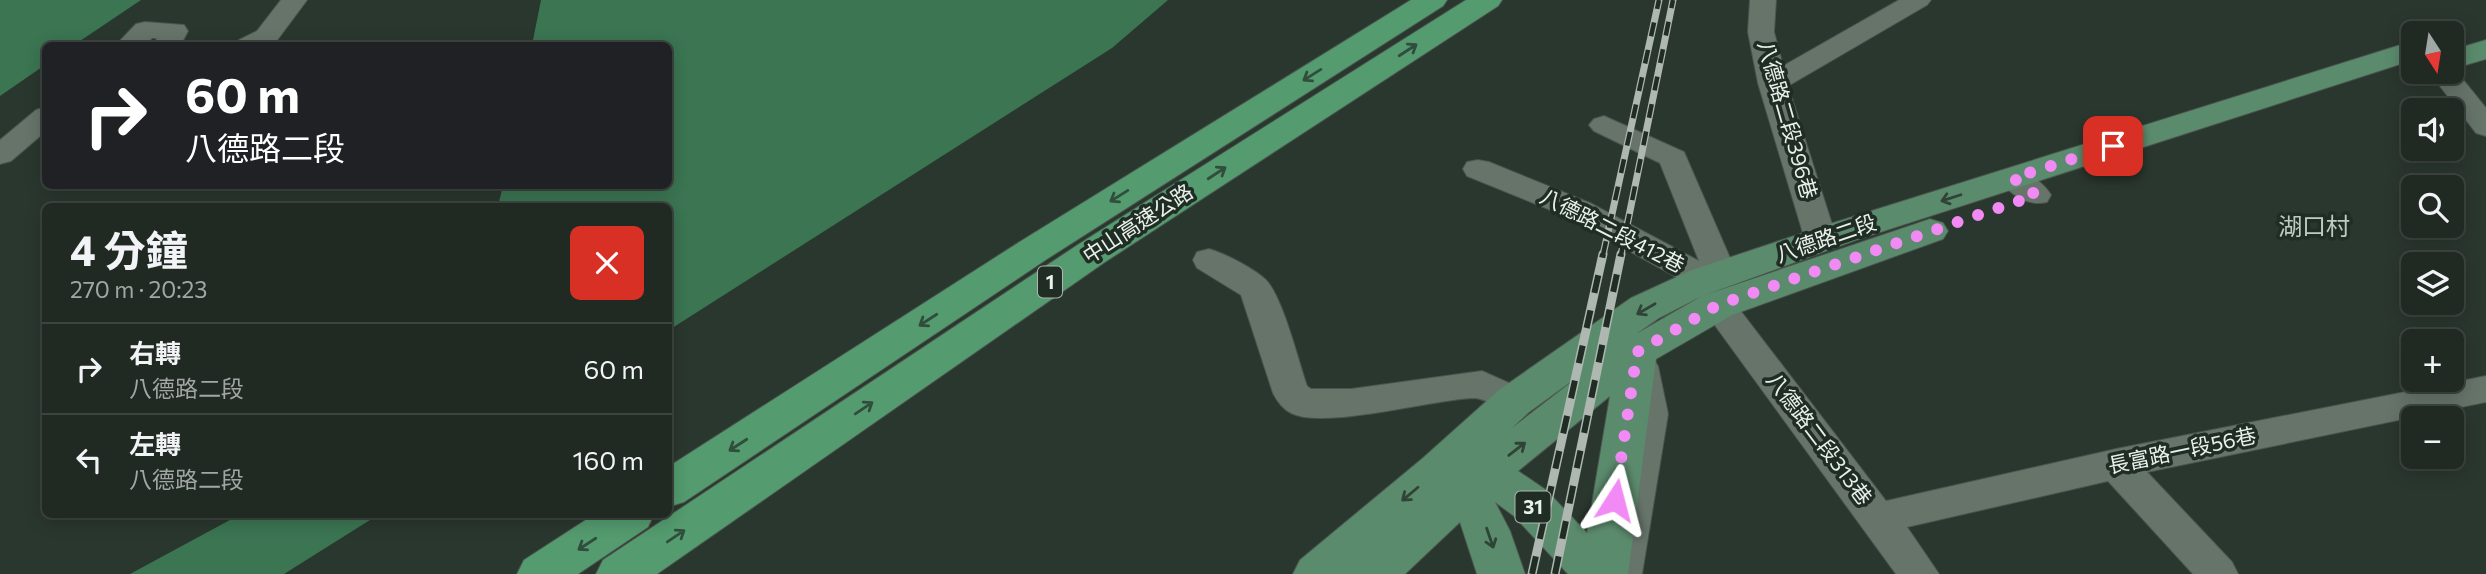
<!DOCTYPE html>
<html lang="zh-TW">
<meta charset="utf-8">
<style>
body{margin:0;font-family:Commissioner,"Noto Sans TC",sans-serif;background:#28312a;color:#f1f3f6;height:100vh;display:flex;flex-direction:column;font-size:26px;white-space:nowrap}
*{box-sizing:border-box;margin:0}
p{font-size:23px;color:#a2a6a5}
.icon{flex:none;width:38px;height:38px;fill:none;stroke:currentColor;stroke-width:2;stroke-linecap:round;stroke-linejoin:round}
.map{position:relative;flex:1;overflow:hidden}
.details{position:absolute;left:42px;top:203px;width:630px;height:315px;display:flex;flex-direction:column;background:#202922;border-radius:10px;box-shadow:0 4px 18px #0003,0 0 0 2px #3d4540}
.details>*{flex:none}
.hud{position:absolute;left:42px;top:42px;width:630px;height:147px;border-radius:10px;box-shadow:0 4px 18px #0003,0 0 0 2px #3d4540;background:#202124;color:#fff;overflow:hidden}
.needle{width:46px;rotate:168deg}
.fabs{position:absolute;left:2401px;top:21px;display:grid;gap:14px}
.fabs a{display:grid;place-items:center;width:63px;height:63px;border-radius:10px;background:#202922;box-shadow:0 4px 18px #0003,0 0 0 2px #3d4540;font-size:35px}
.pin{position:absolute;display:grid;place-items:center;width:60px;height:60px;color:#fff;margin:-30px;border-radius:14px;box-shadow:0 4px 10px #0006}
.me{position:absolute;width:77px;margin:-38px;rotate:9deg;stroke-linejoin:round;filter:drop-shadow(0 0 5px #0008)}
.turn{display:flex;align-items:center;gap:24px;height:147px;padding:0 28px;font-size:32px}
.turn .icon{width:91px;height:91px;stroke-width:2.5}
.turn b{display:block;font-size:49px;line-height:60px}
.round{display:grid;place-items:center;flex:none;width:74px;height:74px;border-radius:10px;background:#28312a}
.summary{display:flex;align-items:center;justify-content:space-between;height:119px;padding:0 28px}
h1{font-size:42px;font-weight:700;line-height:52px}
ul{padding:0;list-style:none}
li{display:flex;align-items:center;gap:21px;height:91px;padding:0 28px;border-top:2px solid #3d4540}
li div{flex:1}
li b{display:block;font-size:26px}
li em{font-style:normal}
.map>svg:first-child{display:block}
.forest{fill:#3b7552}
.lines{fill:none;stroke-linecap:round;stroke-linejoin:round}
.minor-casing{stroke:#4a554d;stroke-width:2}
.major-casing{stroke:#4a554d;stroke-width:2}
.highway-casing{stroke:#4a554d;stroke-width:2}
.minor{fill:#66746a;fill-rule:evenodd}
.major{fill:#5b8b6d;fill-rule:evenodd}
.highway{fill:#549b6f;fill-rule:evenodd}
.rail-far1-casing{stroke:#aeb7b0;stroke-width:7}
.rail-casing{stroke:#aeb7b0;stroke-width:9}
.rail-far1{stroke:#202d25;stroke-width:4.5;stroke-dasharray:14;stroke-linecap:butt}
.rail{stroke:#202d25;stroke-width:6;stroke-dasharray:18;stroke-linecap:butt}
.oneway{stroke:#304e3b}
.oneway2{stroke:#2f4437}
.route{stroke:#f18af4;stroke-width:12;stroke-dasharray:0 21.6}
.labels{text-anchor:middle;stroke-width:7;stroke-linejoin:round;paint-order:stroke}
.shield{fill:#202d25;stroke:#adb6b0;stroke-width:2}
.shield-label{font-size:19px;font-weight:bold;fill:#e9f1eb}
.street-label{font-size:21px;fill:#e9f1eb;stroke:#202d25}
.quarter-label{font-size:24px;fill:#bcccc1;stroke:#202d25}
</style>
<div class="map">
<svg width="2486" height="574" viewBox="0 0 2486 574">
<rect width="100%" height="100%" fill="#2a372e"/>
<path class="forest" d="M0,0H141L74,45L46,46L45,65L0,96Z
M541,0H1168L1112,48L669,330L668,206H498L503,186H668V46L532,45Z
M241,514H378V515L284,574H130Z"/>
<g class="lines">
<defs>
<path id="minor" d="M281,0H307L275,43L270,46H236L239,40L257,31Z
M1750,0H1776L1774,32L1783,66L1899,0H1931L1927,5L1788,86L1837,240L1832,247L1821,251L1810,247L1805,240L1758,83L1748,32Z
M145,22L184,25L188,31L180,46H153L157,38H152L144,46H115L136,24Z
M2452,66L2486,108V136L2476,133L2429,72H2452Z
M46,107V131L11,161L0,164V140L36,110Z
M1604,116L1684,152L1737,274L1733,282L1706,290L1694,287L1568,217L1467,176L1463,169L1467,162L1478,160L1489,162L1590,203L1699,261L1660,163L1594,131L1589,125L1594,119Z
M2013,169C2028,172 2043,182 2051,195L2047,202C2028,207 2009,194 1998,178L2002,171Z
M1209,249C1224,253 1255,269 1266,280C1283,298 1298,360 1307,386L1311,389H1351L1482,371L1527,391L1532,401L1527,411L1514,414C1502,411 1486,398 1474,398C1433,399 1324,430 1291,413C1283,409 1277,401 1273,393L1241,295L1197,268L1193,260L1197,252Z
M1718,293L1730,297L1886,501L2116,449L2486,376V402L2147,472L2232,562L2238,574H2193L2108,481L1907,527L1939,574H1896L1706,313L1701,305L1706,297Z
M1640,353L1652,357L1658,366L1668,414L1642,574H1602L1632,414L1622,366L1628,357Z"/>
<path id="major" d="M2486,40V59L2452,69V50Z
M2413,41V60L1859,239L1705,295L1930,219L1943,223L1948,231L1943,239L1732,315L1656,359L1628,574H1568L1514,516L1495,502L1510,531L1525,574H1477L1460,522L1405,574H1293L1300,560L1423,458L1499,390L1631,298L1692,270L1833,223ZM1702,296L1636,334L1659,318ZM1583,373L1512,428L1529,412ZM1610,396L1587,533L1546,490L1518,471Z"/>
<path id="highway" d="M1411,0H1447L1443,6L1047,259L684,502L668,507V467L1021,241Z
M1466,0H1502L1498,6L1105,262L657,574H596L603,560L1079,244Z
M595,514H654L648,527L578,574H517L524,560Z"/>
</defs>
<use href="#minor" class="minor-casing"/>
<use href="#major" class="major-casing"/>
<use href="#highway" class="highway-casing"/>
<use href="#minor" class="minor"/>
<use href="#major" class="major"/>
<use href="#highway" class="highway"/>
<defs>
<path id="rail-far1" d="M1603,255L1659,0
M1621,255L1673,0"/>
<path id="rail" d="M1532,574L1603,254
M1555,574L1621,254"/>
</defs>
<use href="#rail-far1" class="rail-far1-casing"/>
<use href="#rail" class="rail-casing"/>
<use href="#rail-far1" class="rail-far1"/>
<use href="#rail" class="rail"/>
</g>
<defs><path id="oneway-shaft" d="M-6 0H5M1.5-3L5.5 0L1.5 3" fill="none" stroke-width="1.6" stroke-linecap="round" stroke-linejoin="round" transform="scale(1.75)"/></defs>
<g class="oneway">
<use href="#oneway-shaft" transform="translate(1408 50) rotate(-33)"/>
<use href="#oneway-shaft" transform="translate(1312 75) rotate(148)"/>
<use href="#oneway-shaft" transform="translate(1217 173) rotate(-33)"/>
<use href="#oneway-shaft" transform="translate(1119 196) rotate(148)"/>
<use href="#oneway-shaft" transform="translate(928 320) rotate(147)"/>
<use href="#oneway-shaft" transform="translate(864 408) rotate(-34)"/>
<use href="#oneway-shaft" transform="translate(738 445) rotate(147)"/>
<use href="#oneway-shaft" transform="translate(676 536) rotate(-34)"/>
<use href="#oneway-shaft" transform="translate(587 544) rotate(147)"/>
</g>
<g class="oneway2">
<use href="#oneway-shaft" transform="translate(1951 198) rotate(162)"/>
<use href="#oneway-shaft" transform="translate(1646 309) rotate(150)"/>
<use href="#oneway-shaft" transform="translate(1517 449) rotate(-38)"/>
<use href="#oneway-shaft" transform="translate(1410 494) rotate(140)"/>
<use href="#oneway-shaft" transform="translate(1490 538) rotate(71)"/>
</g>
<g class="lines">
<path class="route" d="M1615,500L1637,352L1718,305L2036,195L2013,178L2113,146"/>
</g>
<g class="labels">
<g class="shield">
<rect x="1038" y="266.5" width="24" height="31" rx="5"/>
<rect x="1515.5" y="491.5" width="35" height="31" rx="5"/>
</g>
<g class="shield-label">
<text x="1050" y="289">1</text>
<text x="1533" y="514">31</text>
</g>
<g class="street-label">
<text transform="translate(1787 120) rotate(74)" y="7">八德路二段396巷</text>
<text transform="translate(1138 224) rotate(-33)" y="7">中山高速公路</text>
<text transform="translate(1612 231) rotate(27)" y="7">八德路二段412巷</text>
<text transform="translate(1826 239) rotate(-19)" y="7">八德路二段</text>
<text transform="translate(1819 439) rotate(53)" y="7">八德路二段313巷</text>
<text transform="translate(2182 451) rotate(-12)" y="7">長富路一段56巷</text>
</g>
<g class="quarter-label">
<text x="2314" y="235">湖口村</text>
</g>
</g>
</svg>
<div class="fabs">
<a><svg class="needle" viewBox="-14 -14 28 28"><path d="M0-13l5 13h-10z" fill="#e53935"/><path d="M0 13l5-13h-10z" fill="#a2a6a5"/></svg></a>
<a><svg class="icon" aria-label="sound" viewBox="0 0 24 24"><path d="M4 9h4l5-4v14l-5-4H4zM17 9q2 3 0 6"/></svg></a>
<a><svg class="icon" aria-label="search" viewBox="0 0 24 24"><circle cx="10" cy="10" r="6"/><path d="M15 15l6 6"/></svg></a>
<a><svg class="icon" aria-label="layers" viewBox="0 0 24 24"><path d="M12 4l9 5-9 5-9-5zM3 14l9 5 9-5"/></svg></a>
<a>+</a>
<a>−</a>
</div>
<div class="pin" style="left:2113px;top:146px;background:#d93025"><svg class="icon" aria-label="arrive" viewBox="0 0 24 24"><path d="M6 21V4h12l-3 4 3 4H6"/></svg></div>
<svg class="me" style="left:1615px;top:500px" viewBox="-20 -20 40 40"><path d="M0-17L14 15 0 8-14 15z" fill="#f18af4" stroke="#fff" stroke-width="4"/></svg>
<div class="hud">
<div class="turn"><svg class="icon" aria-label="right" viewBox="0 0 24 24"><path d="M7 20v-9h11M14 6l5 5-5 5"/></svg><div><b>60 m</b>八德路二段</div></div>
</div>
<section class="details">
<div class="summary"><div><h1>4 分鐘</h1><p>270 m · 20:23</p></div><a class="round" style="background:#d93025;color:#fff"><svg class="icon" aria-label="close" viewBox="0 0 24 24"><path d="M6 6l12 12M18 6L6 18"/></svg></a></div>
<ul>
<li><svg class="icon" aria-label="right" viewBox="0 0 24 24"><path d="M7 20v-9h11M14 6l5 5-5 5"/></svg><div><b>右轉</b><p>八德路二段</p></div><em>60 m</em></li>
<li><svg class="icon" aria-label="left" viewBox="0 0 24 24"><path d="M17 20v-9H6M10 6l-5 5 5 5"/></svg><div><b>左轉</b><p>八德路二段</p></div><em>160 m</em></li>
</ul>
</section>
</div>
